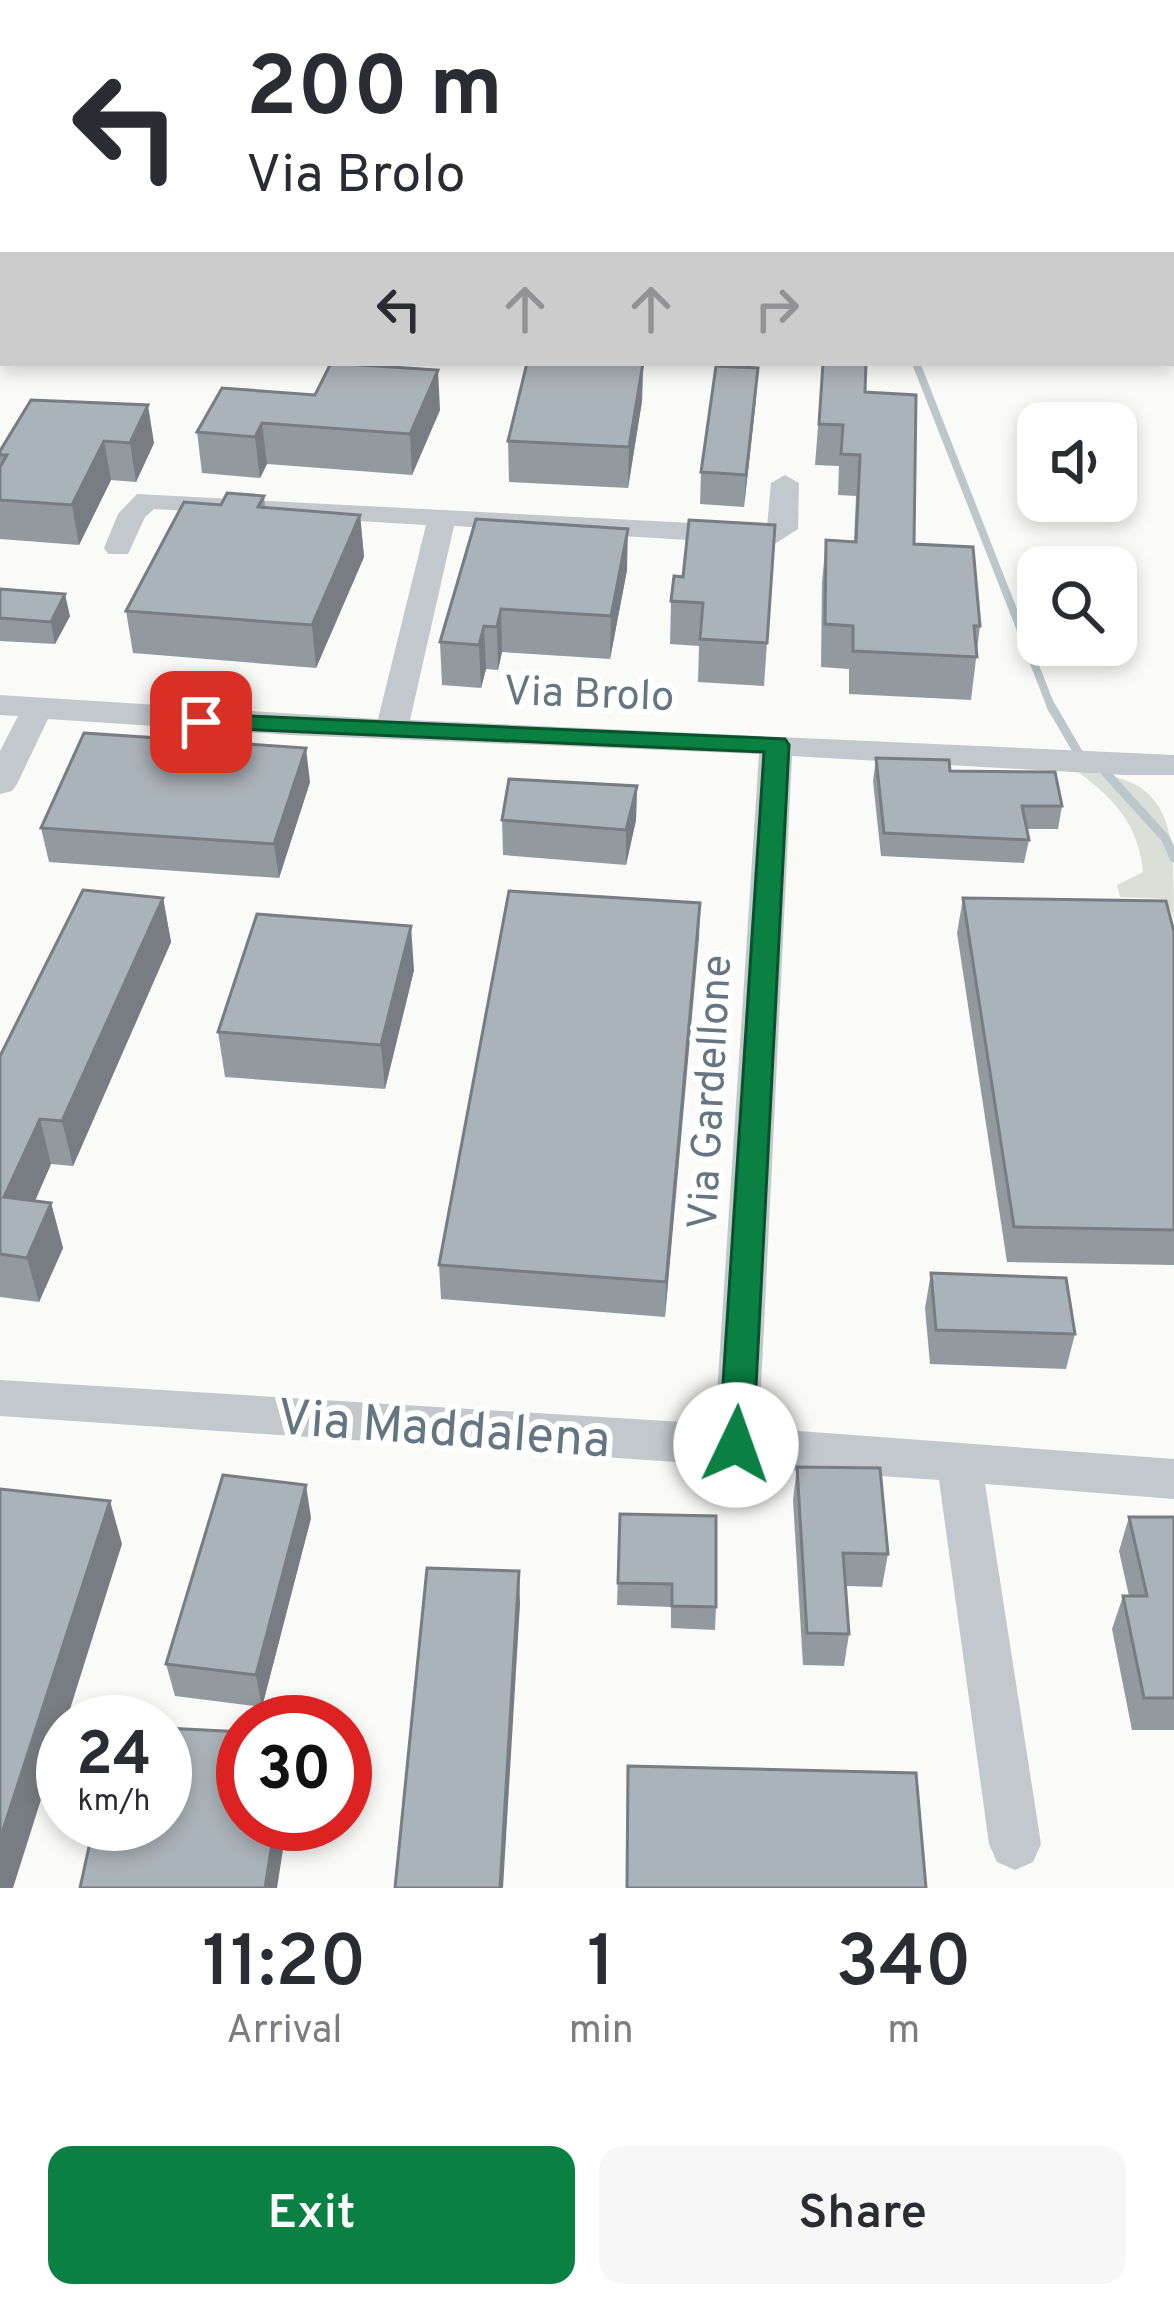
<!DOCTYPE html>
<style>
body{margin:0;font-family:Overpass,sans-serif;background:#f7f7f7;color:#2b2b33;height:100vh;display:flex;flex-direction:column;font-size:45px;white-space:nowrap}
*{box-sizing:border-box;margin:0}
p{font-size:39px;color:#7c7c81}
.icon{flex:none;width:66px;height:66px;fill:none;stroke:currentColor;stroke-width:2;stroke-linecap:round;stroke-linejoin:round}
.map{position:relative;height:1888px;overflow:hidden}
.drawer{display:flex;flex-direction:column;background:#fff;flex:1}
.drawer>*{flex:none}
.banner{position:absolute;left:0px;top:0px;width:1176px;height:366px;box-shadow:0 6px 18px #0003;background:#fff;color:#2b2b33;overflow:hidden}
.fabs{position:absolute;left:1017px;top:402px;display:grid;gap:24px}
.fabs a{display:grid;place-items:center;width:120px;height:120px;border-radius:24px;background:#fff;box-shadow:0 6px 18px #0003;font-size:60px}
.speed{position:absolute;left:36px;top:1695px;display:flex;gap:24px;font-size:60px;font-weight:700;text-align:center}
.speed>*{display:grid;place-content:center;width:156px;height:156px;border-radius:50%;background:#fff;box-shadow:0 6px 18px #0003;line-height:1}
.speed small{font-size:30px;font-weight:400}
.speed .limit{border:18px solid #d22;background:#fff;color:#111}
.pin{position:absolute;display:grid;place-items:center;width:102px;height:102px;color:#fff;margin:-51px;border-radius:24px;box-shadow:0 6px 18px #0006}
.me{position:absolute;width:132px;margin:-66px;rotate:3deg;stroke-linejoin:round;filter:drop-shadow(0 0 9px #0008)}
.turn{display:flex;align-items:center;gap:42px;height:252px;padding:0 48px;font-size:54px}
.turn .icon{width:156px;height:156px;stroke-width:2.5}
.turn b{display:block;font-size:84px;line-height:102px}
.lanes{display:flex;align-items:center;height:114px;padding:0 48px;background:#0003;justify-content:center;gap:60px;direction:ltr}
.lanes .off{opacity:.35}
.eta{display:flex;justify-content:space-evenly;align-items:center;height:204px;text-align:center}
.eta b{font-size:72px;font-weight:600;line-height:84px}
.button{display:flex;gap:24px;margin-top:auto;padding:24px 48px}
.button a{flex:1;height:138px;border-radius:24px;background:#0b8043;color:#fff;font-size:48px;font-weight:600;line-height:138px;text-align:center}
.button a+a{background:#f7f7f7;color:#2b2b33}
.map>svg:first-child{display:block}
.green{fill:#dadfd7}
.lines{fill:none;stroke-linecap:round;stroke-linejoin:round}
.stream-far2{stroke:#bbc7cb;stroke-width:6}
.stream-far1{stroke:#bbc7cb;stroke-width:8}
.stream{stroke:#bbc7cb;stroke-width:9}
.minor{fill:#c3c8cc;fill-rule:evenodd}
.wall{fill:#929a9f}
.shaded-wall{fill:#777d82}
.building{fill:#aab3b9;stroke:#777d82;stroke-width:3}
.route{fill:#0b8043;stroke:#07532c;stroke-width:3}
.labels{text-anchor:middle;stroke-width:12;stroke-linejoin:round;paint-order:stroke}
.street-label{font-size:42px;fill:#657683;stroke:#fff}
.near-street-label{font-size:51px;fill:#657683;stroke:#fff}
</style>
<div class="map">
<svg width="1174" height="1888" viewBox="0 0 1174 1888">
<rect width="100%" height="100%" fill="#fafaf8"/>
<path class="green" d="M1078,772C1174,776 1174,827 1174,918L1166,899L1120,897L1117,885L1143,872C1139,826 1115,799 1078,772Z"/>
<g class="lines">
<path class="stream-far2" d="M623,0L627,3"/>
<path class="stream-far1" d="M916,363L1052,709"/>
<path class="stream" d="M1051,706L1079,754
M1106,773L1166,839L1174,858"/>
<path class="minor" d="M0,41H3V53H0Z
M0,142H3V156H0Z
M785,475L799,483L798,529L773,545L454,526L410,720L1174,755V775H1124L792,756L759,1428L1174,1459V1499L985,1484L1041,1844L1033,1862L1015,1870L997,1862L989,1844L939,1480L0,1416V1380L715,1424L759,754L290,735L48,719L17,784L12,791L0,794V751L18,716L0,715V695L378,719L426,525L154,509L145,517L128,554H108L104,548L118,514L137,494L767,527L771,483Z"/>
</g>
<path class="wall" d="M333,0H555V3H334Z
M643,363L642,401L628,488L509,482L508,441Z
M823,363L865,392L914,544L980,626L971,700L849,694V669L821,667L822,582L826,540L854,542L856,496L838,495L839,466L815,465Z
M222,388L440,410L412,475L267,464L260,478L202,473L197,432Z
M756,399L744,507L700,504L701,472Z
M31,400L154,443L136,482L111,480L79,545L0,539V451Z
M264,496L265,508L360,515L364,557L316,668L133,653L126,611L221,505Z
M476,519L627,570L610,659L502,652L498,670L486,669L481,688L442,685L440,642Z
M775,525L764,686L698,682L699,646L670,644L671,601Z
M0,589L70,616L55,644L0,641Z
M876,758L950,771L1062,806L1058,829H1027L1029,840L1024,863L881,856L873,781Z
M310,782L279,878L49,862L41,828Z
M637,786L636,820L626,865L503,855L502,820Z
M163,898L171,942L73,1166L51,1164L35,1201L51,1203L63,1248L39,1302L0,1297V1056Z
M963,898L1174,932V1265L1007,1262L957,933Z
M700,903L665,1317L441,1299L439,1265Z
M414,970L385,1089L225,1077L218,1032Z
M931,1273L1075,1334L1066,1369L930,1364L925,1308Z
M797,1467L888,1554L882,1587L846,1586L849,1634L844,1666L803,1665L793,1500Z
M620,1514L716,1607L715,1630L671,1628V1607L617,1605Z
M1129,1517H1174V1730H1132L1112,1629L1123,1596H1129L1119,1551Z
M311,1518L262,1707L175,1696L166,1664Z"/>
<path class="shaded-wall" d="M643,363L642,401L628,488L629,447Z
M758,368L756,399L744,507L746,475Z
M438,370L440,410L412,475L410,434Z
M148,405L154,443L136,482L130,443Z
M262,423L267,464L260,478L255,437Z
M104,441L111,480L79,545L72,505Z
M360,515L364,557L316,668L312,625Z
M628,529L627,570L610,659L611,616Z
M65,594L70,616L55,644L51,622Z
M501,609L502,652L498,670L497,627Z
M484,626L486,669L481,688L479,645Z
M306,748L310,782L279,878L274,844Z
M637,786L636,820L626,865V830Z
M163,898L171,942L73,1166L62,1121Z
M700,903L699,938L665,1317L666,1282Z
M411,926L414,970L385,1089L381,1045Z
M40,1119L51,1164L17,1242L4,1197Z
M51,1203L63,1248L39,1302L27,1258Z
M306,1485L311,1518L262,1707L256,1675Z
M110,1501L122,1544L66,1722H63V1730L13,1888H0V1839Z
M519,1571L520,1604L503,1888H500Z
M275,1824H287L277,1888H265Z"/>
<path class="building" d="M331,363L438,370L410,434L262,423L255,437L197,432L222,388L315,395Z
M527,363H643L629,447L508,441Z
M823,363H866L865,392L916,395L914,544L973,547L980,626H974L977,657L853,651V626L825,624L826,540L856,542L860,455L841,454L843,425L819,424Z
M716,366L758,368L746,475L701,472Z
M31,400L148,405L130,443L104,441L72,505L0,500V467L7,455H0V451Z
M227,493L264,496L258,507L360,515L312,625L126,611L184,502L221,505Z
M476,519L628,529L611,616L501,609L497,627L484,626L479,645L440,642Z
M689,520L775,525L767,643L700,639L703,603L671,601L674,576L683,577Z
M0,589L65,594L51,622L0,618Z
M84,733L306,748L274,844L41,828Z
M876,758L949,760L950,771L1055,772L1062,806H1022L1029,840L884,833Z
M509,779L637,786L626,830L502,820Z
M83,890L163,898L62,1121L40,1119L4,1197L51,1203L27,1258L0,1254V1056Z
M509,891L700,903L666,1282L439,1265Z
M963,898L1166,901L1174,932V1230L1014,1227Z
M257,914L411,926L381,1045L218,1032Z
M931,1273L1066,1278L1075,1334L936,1330Z
M797,1467L880,1468L888,1554L843,1553L849,1634L807,1633Z
M223,1475L306,1485L256,1675L166,1664Z
M0,1489L110,1501L0,1839Z
M620,1514L716,1516V1607L672,1606V1584L618,1583Z
M1129,1517H1174V1698H1144L1123,1596H1147Z
M427,1568L519,1571L500,1888H395Z
M165,1728L243,1732V1824H275L265,1888H80L94,1824H165Z
M628,1766L916,1773L926,1888H627Z"/>
<path class="route" d="M201,714L785,739L789,745L753,1445L748,1456L736,1460L724,1456L719,1445L764,752L192,727V716Z"/>
<g class="labels">
<g class="street-label">
<text transform="translate(589 692) rotate(2)" y="15">Via Brolo</text>
<text transform="translate(708 1092) rotate(-87)" y="15">Via Gardellone</text>
</g>
<g class="near-street-label">
<text transform="translate(444 1427) rotate(4)" y="18">Via Maddalena</text>
</g>
</g>
</svg>
<div class="fabs">
<a><svg class="icon" aria-label="sound" viewBox="0 0 24 24"><path d="M4 9h4l5-4v14l-5-4H4zM17 9q2 3 0 6"/></svg></a>
<a><svg class="icon" aria-label="search" viewBox="0 0 24 24"><circle cx="10" cy="10" r="6"/><path d="M15 15l6 6"/></svg></a>
</div>
<div class="speed"><div>24<small>km/h</small></div><div class="limit">30</div></div>
<div class="pin" style="left:201px;top:722px;background:#d93025"><svg class="icon" aria-label="arrive" viewBox="0 0 24 24"><path d="M6 21V4h12l-3 4 3 4H6"/></svg></div>
<svg class="me" style="left:736px;top:1445px" viewBox="-20 -20 40 40"><circle r="19" fill="#fff"/><path d="M0-13L10 11 0 6-10 11z" fill="#0b8043"/></svg>
<div class="banner">
<div class="turn"><svg class="icon" aria-label="left" viewBox="0 0 24 24"><path d="M17 20v-9H6M10 6l-5 5 5 5"/></svg><div><b>200 m</b>Via Brolo</div></div>
<div class="lanes"><svg class="icon" aria-label="left" viewBox="0 0 24 24"><path d="M17 20v-9H6M10 6l-5 5 5 5"/></svg><svg class="icon off" aria-label="ahead" viewBox="0 0 24 24"><path d="M12 20V5M6 11l6-6 6 6"/></svg><svg class="icon off" aria-label="ahead" viewBox="0 0 24 24"><path d="M12 20V5M6 11l6-6 6 6"/></svg><svg class="icon off" aria-label="right" viewBox="0 0 24 24"><path d="M7 20v-9h11M14 6l5 5-5 5"/></svg></div>
</div>
</div>
<section class="drawer">
<div class="eta">
<div><b>11:20</b><p>Arrival</p></div>
<div><b>1</b><p>min</p></div>
<div><b>340</b><p>m</p></div>
</div>
<div class="button"><a>Exit</a><a>Share</a></div>
</section>
